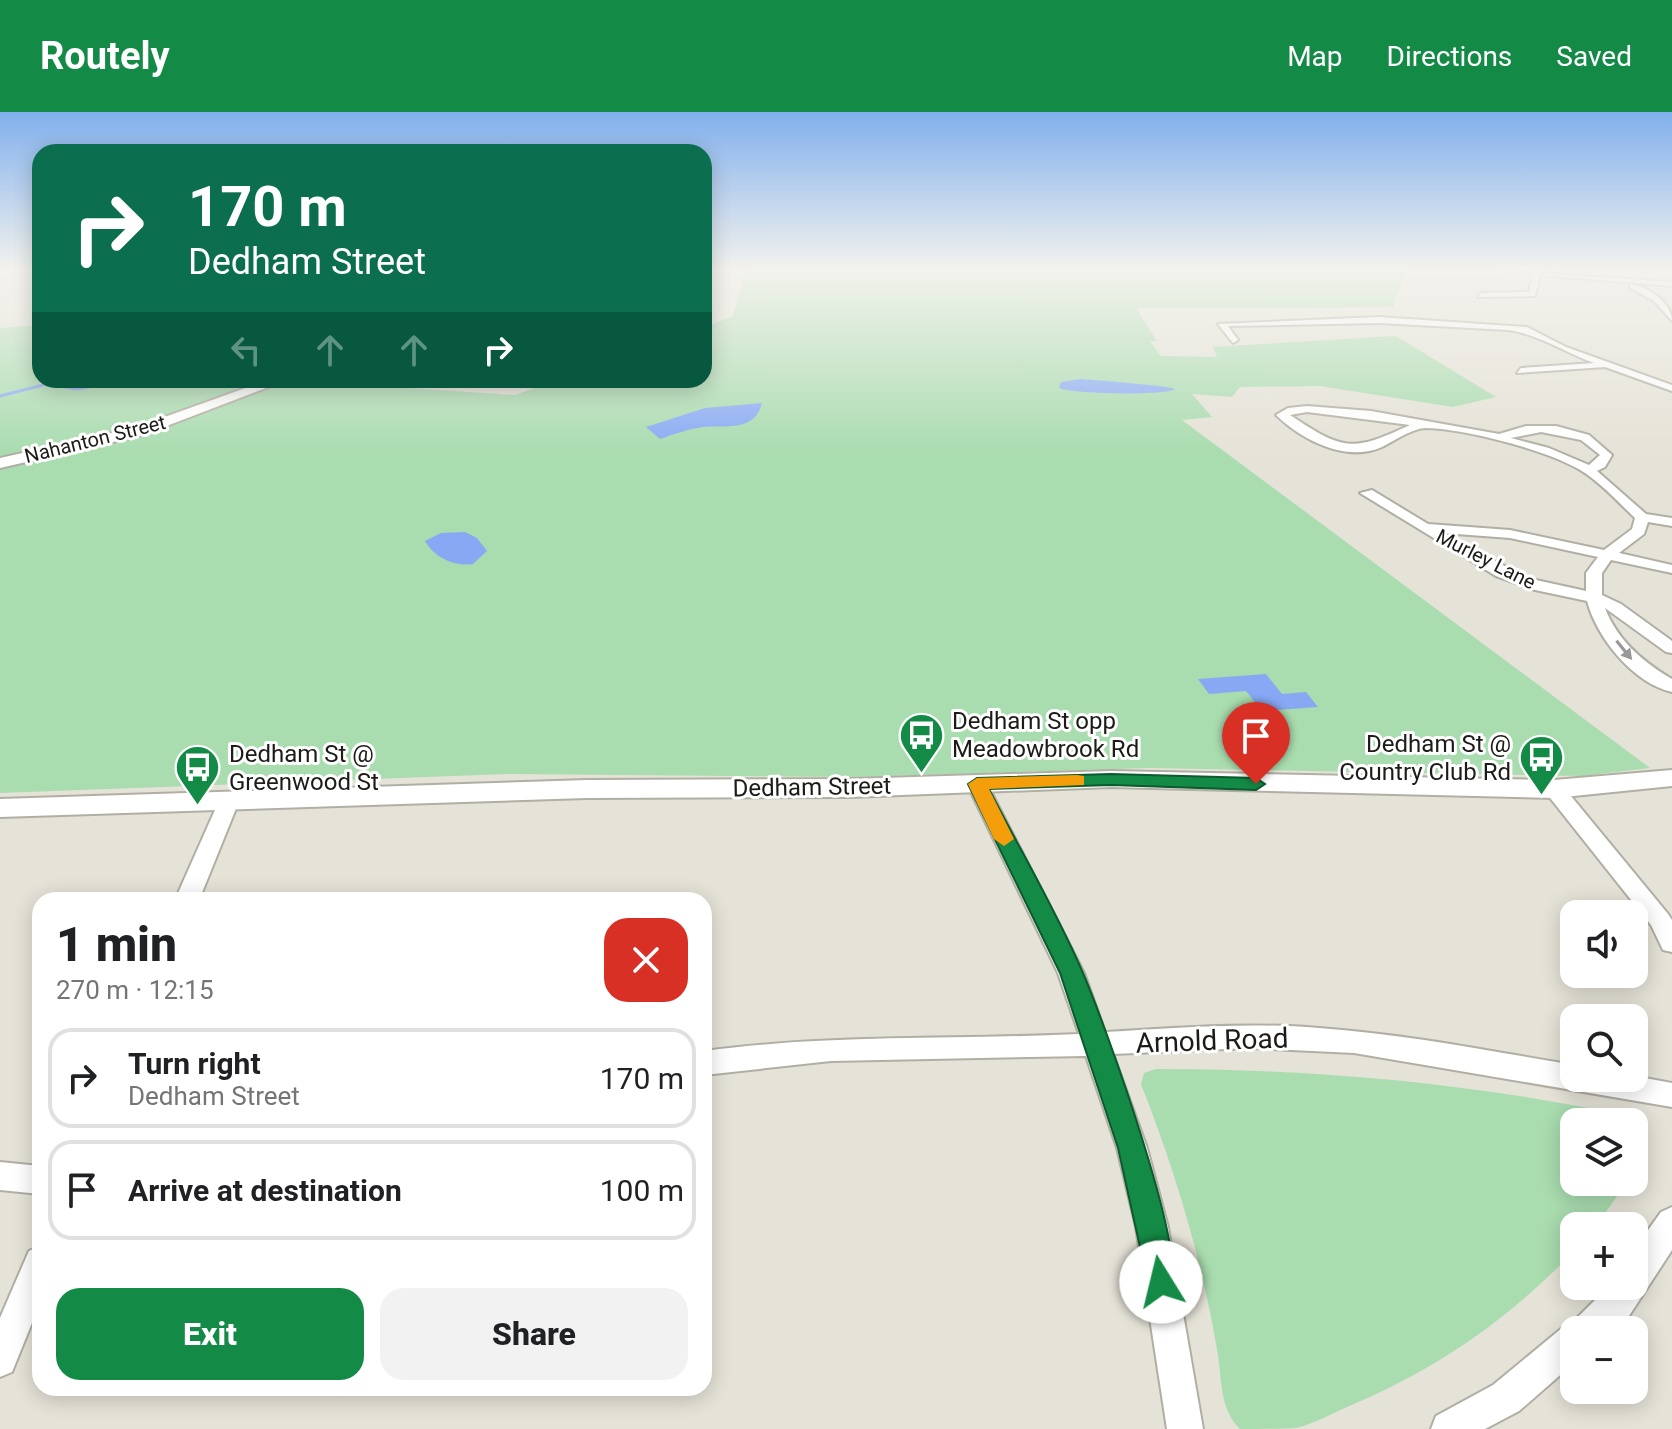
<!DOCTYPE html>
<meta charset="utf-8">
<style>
body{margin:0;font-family:Roboto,sans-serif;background:#f2f2f2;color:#202124;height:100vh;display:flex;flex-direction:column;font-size:30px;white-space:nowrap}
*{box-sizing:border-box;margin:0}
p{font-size:26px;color:#757577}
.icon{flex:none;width:44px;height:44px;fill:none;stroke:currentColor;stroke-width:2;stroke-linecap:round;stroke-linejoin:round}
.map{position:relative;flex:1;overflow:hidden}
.drawer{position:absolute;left:32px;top:780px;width:680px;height:504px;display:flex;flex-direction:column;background:#fff;border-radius:24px;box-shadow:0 4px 20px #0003}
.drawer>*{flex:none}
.top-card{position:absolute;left:32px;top:32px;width:680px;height:244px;border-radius:24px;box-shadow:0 4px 20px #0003;background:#0b6e4f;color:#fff;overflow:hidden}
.fabs{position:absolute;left:1560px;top:788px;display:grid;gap:16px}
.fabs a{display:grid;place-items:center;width:88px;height:88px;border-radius:16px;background:#fff;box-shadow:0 4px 20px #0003;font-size:40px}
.pin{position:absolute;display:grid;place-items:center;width:68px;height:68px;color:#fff;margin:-82px -34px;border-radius:50% 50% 50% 0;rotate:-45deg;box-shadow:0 0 8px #0007}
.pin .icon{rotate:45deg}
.me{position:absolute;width:88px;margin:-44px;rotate:351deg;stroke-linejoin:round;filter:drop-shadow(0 0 6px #0008)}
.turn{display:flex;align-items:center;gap:28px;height:168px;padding:0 24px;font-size:36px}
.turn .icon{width:104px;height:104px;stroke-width:2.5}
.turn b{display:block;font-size:56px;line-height:68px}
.lanes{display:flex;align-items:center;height:76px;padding:0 24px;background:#0003;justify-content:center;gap:40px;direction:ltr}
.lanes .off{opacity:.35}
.round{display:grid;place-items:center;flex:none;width:84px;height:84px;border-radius:24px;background:#f2f2f2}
.headline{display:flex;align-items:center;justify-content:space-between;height:136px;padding:0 24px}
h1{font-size:48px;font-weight:800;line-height:60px}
.primary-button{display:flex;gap:16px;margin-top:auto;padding:16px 24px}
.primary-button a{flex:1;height:92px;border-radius:24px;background:#138a45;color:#fff;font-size:32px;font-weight:800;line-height:92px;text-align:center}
.primary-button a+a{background:#f2f2f2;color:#202124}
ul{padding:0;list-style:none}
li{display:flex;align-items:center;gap:24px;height:100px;margin:0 16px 12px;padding:0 8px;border:4px solid #e0e0e0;border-radius:24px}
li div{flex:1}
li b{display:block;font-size:30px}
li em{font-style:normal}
header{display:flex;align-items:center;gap:48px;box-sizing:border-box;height:112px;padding:0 40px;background:#138a45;color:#fff}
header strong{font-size:38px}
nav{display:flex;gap:44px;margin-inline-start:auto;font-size:28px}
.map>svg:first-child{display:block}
.green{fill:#a9dcaf}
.water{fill:#87a9f4}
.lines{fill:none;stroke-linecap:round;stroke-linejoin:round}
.stream{stroke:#87a9f4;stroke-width:3}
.minor-casing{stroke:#b1aea3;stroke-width:4}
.major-casing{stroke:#b1aea3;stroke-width:4}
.minor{fill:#fff;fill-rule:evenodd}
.major{fill:#fff;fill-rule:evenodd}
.oneway{fill:#999897}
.route{fill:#138a45;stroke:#0c5a2d;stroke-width:2}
.slow{fill:#f59e0b}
.labels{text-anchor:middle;stroke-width:6;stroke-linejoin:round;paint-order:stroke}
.far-street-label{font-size:20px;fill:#1c1b17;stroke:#fff}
.poi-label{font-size:24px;fill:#1c1b17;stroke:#fff;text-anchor:start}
.street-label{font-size:24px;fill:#1c1b17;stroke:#fff}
.near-street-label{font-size:28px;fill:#1c1b17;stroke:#fff}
</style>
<header>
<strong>Routely</strong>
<nav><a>Map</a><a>Directions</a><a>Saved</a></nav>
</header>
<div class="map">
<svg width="1672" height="1317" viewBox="0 0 1672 1317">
<rect width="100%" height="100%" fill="#e5e3d7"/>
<path class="green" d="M748,158H1406L1393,195L1136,196L1157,229H1150L1161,244L1217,245L1213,235L1396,224L1496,285L1453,295L1320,274L1240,275L1232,285L1192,282L1212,305L1182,308L1650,656L1582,664L1148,656L849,665L507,662L0,681V354L141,323L292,268L515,283L557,268H704V215L732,205Z
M40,213V268H268L132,317L0,346V216Z
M1156,957C1311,957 1462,970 1614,1001L1632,1010H1574V1070H1627L1596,1114H1574V1139C1508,1208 1436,1258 1347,1295C1331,1302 1313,1312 1296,1316C1280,1317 1258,1317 1240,1317C1220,1298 1222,1269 1218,1243C1202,1148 1176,1061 1141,972L1144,961Z"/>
<path class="water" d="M1081,267C1095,268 1171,274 1175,277C1164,284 1072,282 1059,276L1061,270Z
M762,291C755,320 726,313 703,315C689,317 674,322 660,327L646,315L705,296Z
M465,420L477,426L487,439L473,452C454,455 434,445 425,429L441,421Z
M1266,562L1282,582L1306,580L1318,595L1262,599L1246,579L1209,582L1198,567Z"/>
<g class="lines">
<path class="stream" d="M0,284L47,272L77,277L128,268"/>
<defs>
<path id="minor" d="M1499,158L1672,170V174L1540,163L1535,184L1478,185L1481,181L1529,180L1533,163Z
M1630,172C1647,174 1672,190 1672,209L1654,189L1630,176Z
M1379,205L1527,215L1566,235L1672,273V279L1605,255L1517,261L1521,256L1594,251C1566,241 1538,222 1508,218L1379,211L1228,214L1238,228L1233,231L1218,212Z
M1307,294L1371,299L1499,322L1526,314H1556L1589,323L1612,343L1605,355L1597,359L1646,402L1672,406V414L1648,410L1644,422L1619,441L1672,453V461L1611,448L1602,461V483L1621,492L1672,529V541L1666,540L1605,496C1617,528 1643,550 1672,567V580C1633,571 1597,526 1587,489L1535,478L1496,464L1360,381L1372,378L1428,412L1510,418L1604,438L1632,417L1635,406C1619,391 1603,373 1585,361C1552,339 1466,317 1426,316C1413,316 1394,329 1382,335C1346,351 1302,328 1276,303L1288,296ZM1307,300L1410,313C1352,340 1344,339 1290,303ZM1541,320L1581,328L1600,343L1589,353L1549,336L1511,326ZM1443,421L1510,426L1598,445L1586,461V479L1527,466Z
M977,665L987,672L1084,861L1105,920C1176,916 1248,910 1319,916C1405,922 1489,939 1574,953V966L1634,964L1672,971V995L1354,941L1250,936L1113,942L1147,1036L1168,1115L1203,1317H1167L1136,1115L1117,1036L1086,944L831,949L704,963V939C829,922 953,928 1079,922L1058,861L967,672Z
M1554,670L1561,672L1668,802L1672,808V840L1663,838L1651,813L1547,682L1544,677L1547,672Z
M229,682L239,689L199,788H175L219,689Z
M0,1050L40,1054V1082L0,1078Z
M1672,1095V1138L1629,1204L1612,1218H1574V1251L1519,1299L1485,1317H1431L1436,1304L1493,1273L1562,1216L1571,1212L1609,1174H1634V1138L1661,1100Z
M40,1134V1191L12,1260L0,1265V1206L29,1139Z"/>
<path id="major" d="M268,268H287L143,323L0,356V346L134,316Z
M1672,658V674L1554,686L1111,675L850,685L587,686L0,705V687L587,668L850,667L1111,659L1554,668Z"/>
</defs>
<use href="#minor" class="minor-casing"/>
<use href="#major" class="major-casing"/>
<use href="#minor" class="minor"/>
<use href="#major" class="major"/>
</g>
<defs><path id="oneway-solid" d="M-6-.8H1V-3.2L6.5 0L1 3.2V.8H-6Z" transform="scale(2)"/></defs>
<use class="oneway" href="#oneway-solid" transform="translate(1624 538) rotate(51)"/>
<linearGradient id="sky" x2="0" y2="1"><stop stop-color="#81b0ed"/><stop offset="0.46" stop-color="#f3f2ed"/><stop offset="1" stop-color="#f3f2ed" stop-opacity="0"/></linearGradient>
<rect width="1672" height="342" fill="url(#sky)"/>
<path class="route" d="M1111,662L1256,666L1265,672L1256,678L1111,673L989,677C1020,738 1056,798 1083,861C1104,910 1188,1140 1171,1180L1161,1185L1150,1180L1118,1036L1060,861L968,672L977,666Z"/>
<path class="slow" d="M1077,663L1084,664V673L989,677L1014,727L1004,734L994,727L968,672L977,666Z"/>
<defs>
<symbol id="bus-pin" viewBox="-11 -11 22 30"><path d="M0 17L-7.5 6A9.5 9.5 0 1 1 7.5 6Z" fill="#138a45" stroke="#fff"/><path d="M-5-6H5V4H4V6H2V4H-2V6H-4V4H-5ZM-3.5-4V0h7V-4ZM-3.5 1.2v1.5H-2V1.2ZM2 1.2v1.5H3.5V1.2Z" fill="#fff"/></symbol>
</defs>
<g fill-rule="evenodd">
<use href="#bus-pin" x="896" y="598" width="51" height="69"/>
<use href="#bus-pin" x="1516" y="620" width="51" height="69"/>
<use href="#bus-pin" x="172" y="630" width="51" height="69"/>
</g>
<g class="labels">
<g class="far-street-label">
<text transform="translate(95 327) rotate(-14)" y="7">Nahanton Street</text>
<text transform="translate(1486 447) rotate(27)" y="7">Murley Lane</text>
</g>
<g class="poi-label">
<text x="952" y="617">Dedham St opp<tspan x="952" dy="28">Meadowbrook Rd</tspan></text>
<text x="1511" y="640" text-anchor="end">Dedham St @<tspan x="1511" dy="28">Country Club Rd</tspan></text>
<text x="229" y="650">Dedham St @<tspan x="229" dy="28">Greenwood St</tspan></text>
</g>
<g class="street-label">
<text transform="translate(812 675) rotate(-1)" y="8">Dedham Street</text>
</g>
<g class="near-street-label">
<text transform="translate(1212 928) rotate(-2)" y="10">Arnold Road</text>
</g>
</g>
</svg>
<div class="fabs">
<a><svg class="icon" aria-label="sound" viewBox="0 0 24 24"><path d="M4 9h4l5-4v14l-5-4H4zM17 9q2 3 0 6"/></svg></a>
<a><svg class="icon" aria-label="search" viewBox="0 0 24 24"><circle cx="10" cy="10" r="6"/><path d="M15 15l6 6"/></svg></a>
<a><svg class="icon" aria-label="layers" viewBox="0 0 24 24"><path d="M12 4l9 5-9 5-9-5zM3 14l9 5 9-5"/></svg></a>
<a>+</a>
<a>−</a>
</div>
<div class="pin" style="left:1256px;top:672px;background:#d93025"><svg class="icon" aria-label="arrive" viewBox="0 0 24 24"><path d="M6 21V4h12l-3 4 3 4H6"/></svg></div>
<svg class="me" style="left:1161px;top:1170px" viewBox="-20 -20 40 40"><circle r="19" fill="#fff"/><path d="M0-13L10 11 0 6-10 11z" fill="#138a45"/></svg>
<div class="top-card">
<div class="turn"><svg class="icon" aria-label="right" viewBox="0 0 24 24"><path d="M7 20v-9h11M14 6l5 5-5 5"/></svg><div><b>170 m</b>Dedham Street</div></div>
<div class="lanes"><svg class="icon off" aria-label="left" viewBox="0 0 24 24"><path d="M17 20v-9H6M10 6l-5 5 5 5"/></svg><svg class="icon off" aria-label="ahead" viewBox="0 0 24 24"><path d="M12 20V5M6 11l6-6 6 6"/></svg><svg class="icon off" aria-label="ahead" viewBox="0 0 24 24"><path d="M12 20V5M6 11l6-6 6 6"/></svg><svg class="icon" aria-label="right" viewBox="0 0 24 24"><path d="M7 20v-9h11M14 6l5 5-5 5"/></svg></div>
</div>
<section class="drawer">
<div class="headline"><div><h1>1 min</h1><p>270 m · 12:15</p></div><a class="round" style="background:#d93025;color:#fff"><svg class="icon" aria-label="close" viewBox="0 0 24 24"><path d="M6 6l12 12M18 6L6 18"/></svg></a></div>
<ul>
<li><svg class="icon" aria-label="right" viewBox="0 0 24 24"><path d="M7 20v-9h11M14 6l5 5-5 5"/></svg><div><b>Turn right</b><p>Dedham Street</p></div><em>170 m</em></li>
<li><svg class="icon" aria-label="arrive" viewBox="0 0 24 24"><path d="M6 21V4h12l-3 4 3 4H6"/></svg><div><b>Arrive at destination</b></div><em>100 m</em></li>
</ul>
<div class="primary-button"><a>Exit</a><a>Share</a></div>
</section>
</div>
